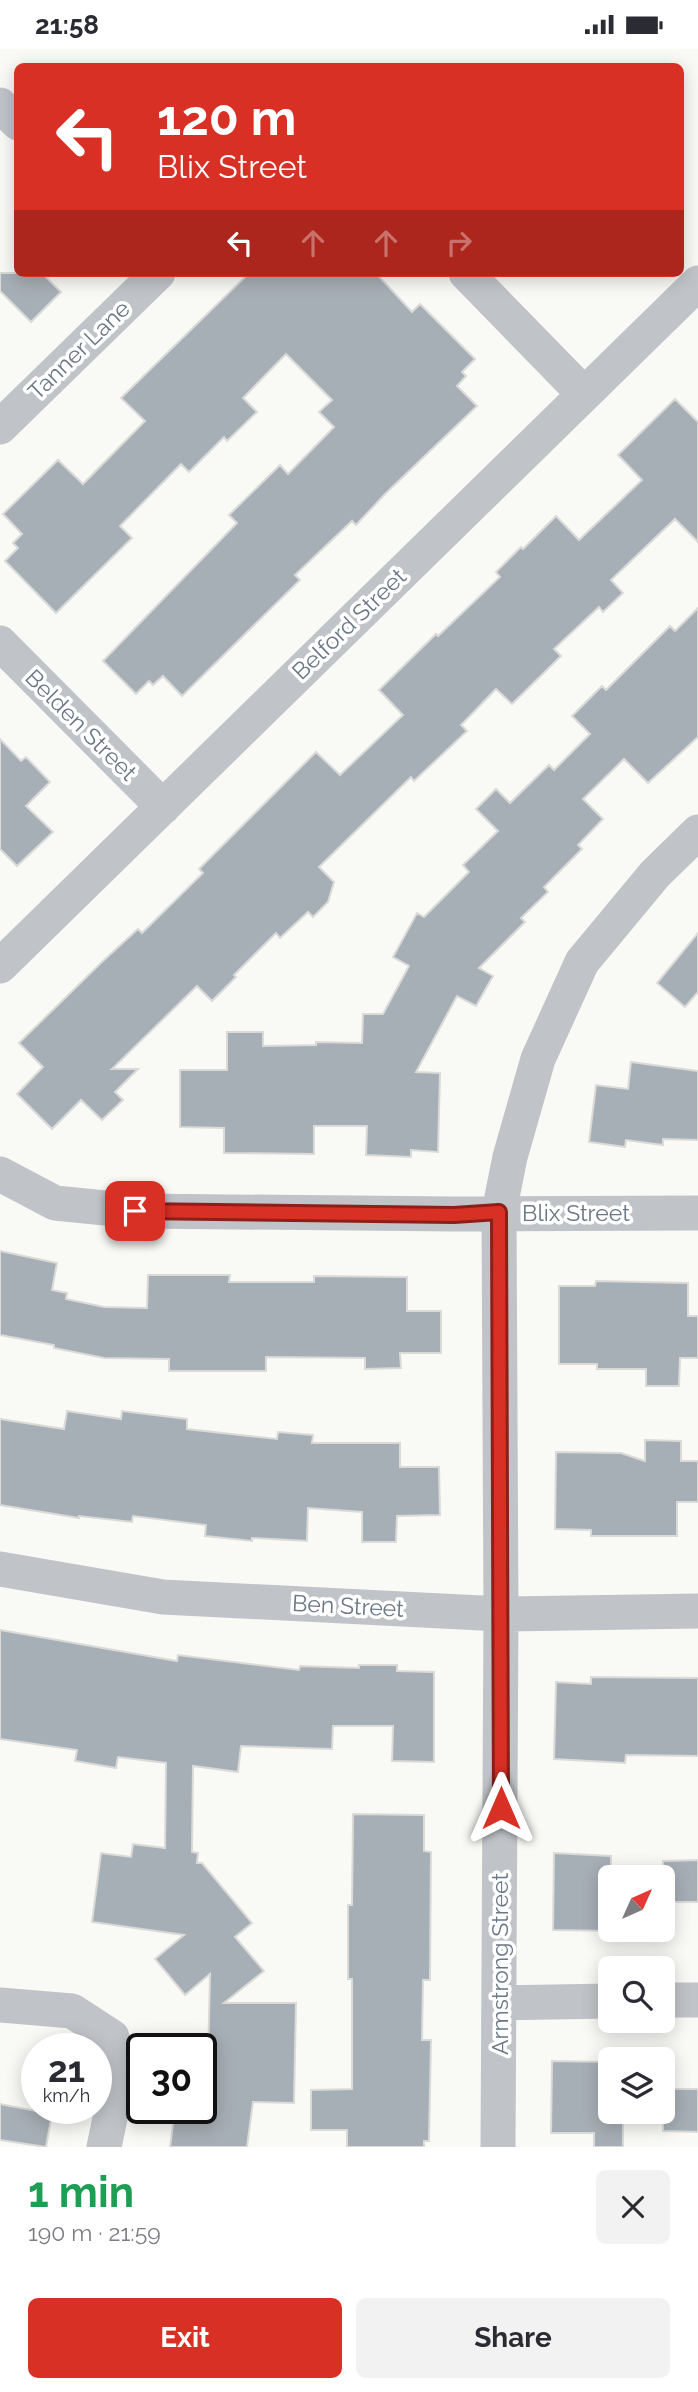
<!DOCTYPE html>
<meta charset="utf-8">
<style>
body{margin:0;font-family:Raleway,sans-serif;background:#f2f2f3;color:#2b2b33;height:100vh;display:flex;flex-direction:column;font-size:26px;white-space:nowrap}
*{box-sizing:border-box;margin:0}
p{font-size:23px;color:#7c7c81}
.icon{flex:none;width:38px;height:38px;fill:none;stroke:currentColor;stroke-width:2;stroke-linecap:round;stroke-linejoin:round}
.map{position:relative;height:2098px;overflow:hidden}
.details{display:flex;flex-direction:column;background:#fff;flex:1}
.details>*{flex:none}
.banner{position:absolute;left:14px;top:14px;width:670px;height:214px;border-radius:10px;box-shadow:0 4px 18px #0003;background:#d93025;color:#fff;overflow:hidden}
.needle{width:46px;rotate:45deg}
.tools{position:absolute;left:598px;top:1816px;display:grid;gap:14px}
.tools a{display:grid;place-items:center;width:77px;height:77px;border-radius:10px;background:#fff;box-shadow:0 4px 18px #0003;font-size:35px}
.speed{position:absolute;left:21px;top:1984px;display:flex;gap:14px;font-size:35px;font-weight:700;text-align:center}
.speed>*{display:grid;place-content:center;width:91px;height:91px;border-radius:50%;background:#fff;box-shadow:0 4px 18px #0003;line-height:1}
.speed small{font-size:18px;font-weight:400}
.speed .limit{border:4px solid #111;border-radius:10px;background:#fff;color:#111}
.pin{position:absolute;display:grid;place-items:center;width:60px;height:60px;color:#fff;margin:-30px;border-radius:14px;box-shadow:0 4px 10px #0006}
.me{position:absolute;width:77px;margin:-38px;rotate:0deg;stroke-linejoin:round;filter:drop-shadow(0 0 5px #0008)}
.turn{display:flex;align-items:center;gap:24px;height:147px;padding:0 28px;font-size:32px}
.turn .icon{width:91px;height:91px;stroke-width:2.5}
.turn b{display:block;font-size:49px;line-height:60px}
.lanes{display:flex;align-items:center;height:66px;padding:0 28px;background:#0003;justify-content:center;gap:35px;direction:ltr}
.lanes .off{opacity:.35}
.round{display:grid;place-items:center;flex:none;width:74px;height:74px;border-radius:10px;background:#f2f2f3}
.summary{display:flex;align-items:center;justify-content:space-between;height:119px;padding:0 28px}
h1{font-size:42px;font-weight:700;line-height:52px;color:#1e9e55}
.cta{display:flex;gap:14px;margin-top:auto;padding:14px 28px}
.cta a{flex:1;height:80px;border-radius:10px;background:#d93025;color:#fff;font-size:28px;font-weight:700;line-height:80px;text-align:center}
.cta a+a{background:#f2f2f3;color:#2b2b33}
.status{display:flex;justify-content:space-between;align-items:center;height:49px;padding:0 35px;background:#fff;direction:ltr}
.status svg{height:19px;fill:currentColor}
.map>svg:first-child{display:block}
.building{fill:#a7afb6;stroke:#dadbd9;stroke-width:2}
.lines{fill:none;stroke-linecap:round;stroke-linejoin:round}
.minor{stroke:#c0c4c8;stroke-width:35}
.route-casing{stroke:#8d1f18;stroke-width:18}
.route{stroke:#d93025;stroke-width:12}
.labels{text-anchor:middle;stroke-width:7;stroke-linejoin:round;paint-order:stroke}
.street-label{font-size:23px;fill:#697786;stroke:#fff}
</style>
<div class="status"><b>21:58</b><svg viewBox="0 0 49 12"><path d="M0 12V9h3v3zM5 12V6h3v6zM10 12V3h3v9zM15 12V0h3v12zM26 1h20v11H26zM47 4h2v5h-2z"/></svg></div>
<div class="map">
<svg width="698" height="2098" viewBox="0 0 698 2098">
<rect width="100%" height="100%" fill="#f9f9f6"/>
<path class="building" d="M0,224H42L61,243L31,273L0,242Z
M249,224H376L412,263L420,255L475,310L462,323L466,327L457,337L477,357L385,445L356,476L352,472L295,526L300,531L182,647L163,627L153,636L149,632L136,645L103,612L237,474L229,466L280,416L288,425L334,378L319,363L332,351L286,305L243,349L257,363L227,392L224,388L189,423L181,415L120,477L132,489L56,564L5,512L18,499L13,494L22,485L3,465L58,411L83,435L145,372L121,349Z
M675,350L698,373V493L675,470L611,531L623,544L603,563L599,558L554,600L561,607L512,655L496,640L461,676L467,682L414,732L411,728L319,818L334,833L328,853L313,868L308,863L280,889L276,884L234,926L236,928L212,952L197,937L112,1020H138L115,1043L123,1051L102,1071L81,1051L52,1080L17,1045L43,1018L19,994L103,912L138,880L142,884L203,824L199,820L316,703L340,726L403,666L379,641L436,585L438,587L500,528L496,523L521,498L523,500L556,467L579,491L642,431L618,406Z
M698,559V688L648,734L624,710L583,750L603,770L578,796L582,800L544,838L548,843L521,869L525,873L479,919L493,927L476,957L457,947L416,1023L440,1024L438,1103L411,1101V1108L366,1106L367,1077H314V1105L224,1104V1079L180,1078V1021H227V983H263V997L316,996V993L362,994L363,965H383L409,917L393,908L417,864L424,868L469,823L463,816L498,782L476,760L496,740L510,754L549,716L554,721L590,685L572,667L602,637L606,641L670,577L675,582Z
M0,690L21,712L26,708L50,733L26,757L53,783L17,817L0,800Z
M698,884V943L685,958L657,934Z
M631,1013L698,1022V1091L663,1090V1096L626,1091L625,1098L589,1093L596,1036L628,1040Z
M0,1202L57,1214L52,1241L67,1244L66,1250L104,1258L147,1259L148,1226H230L229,1233H314V1227L407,1228V1262H441V1304H400L401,1319L365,1320V1309L266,1308V1322H169V1310L104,1309L54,1299V1296L0,1286Z
M596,1232L688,1234V1267H698V1309H680L679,1337H646V1320H597V1315H559V1237H595Z
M67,1362L121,1370L122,1362L187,1370V1380L277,1390L278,1383L313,1386L312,1394H400V1418H439L440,1466L397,1467L396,1493H362V1463L308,1459L307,1492L252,1489V1492L205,1487L206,1476L133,1467L132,1473L79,1467V1469L0,1456V1370L64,1380Z
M645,1391L681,1392V1412H698V1453H677V1487H591V1481L555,1480L556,1403L621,1404L645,1412Z
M0,1581L177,1612L178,1606L299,1621L300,1617L359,1619V1616H397V1622L434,1623V1713L392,1712L393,1677H333L332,1700L241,1697L238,1723L193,1717L192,1803L198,1804L197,1814H202L252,1874L235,1888L264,1922L224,1954H296L294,2054L253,2053L247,2098H170L175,2060H201V2011H208L210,1925L185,1946L155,1910L184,1886L92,1873L101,1804L131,1808L133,1795L165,1799L166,1714L118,1708L116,1719L75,1712L77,1701L0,1690Z
M591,1628L698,1629V1707L626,1706L625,1714L554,1710L556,1633L591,1635Z
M353,1765L424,1766V1802L431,1803L430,1931H423L422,1991H431L429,2092H424V2098H347V2081H311V2041L352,2040V1930H348V1856H352Z
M554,1804L611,1807V1882L553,1881Z
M698,1811V1853H663V1812Z
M552,2012L611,2013V2063H623V2098H594V2084H551Z
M663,2040H698V2083L663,2082Z
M0,2055L52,2065L46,2098L0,2091Z"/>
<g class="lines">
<path class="minor" d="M0,56L18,74
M466,224L584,345
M0,378L158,224
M0,594L163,758
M0,917L698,234
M0,1125L55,1154L135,1162L454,1165L698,1164
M0,1520L163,1548L501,1565L698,1562
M663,1951H698
M500,1954L611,1952
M0,1956L72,1962L112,1988L117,2036L104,2098
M498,2098L501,1565L499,1163L510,1108L538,1010L582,913L655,825L698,783"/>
</g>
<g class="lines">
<defs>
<path id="route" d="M135,1162L454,1166L499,1163L501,1759"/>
</defs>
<use href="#route" class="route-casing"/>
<use href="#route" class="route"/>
</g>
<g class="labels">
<g class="street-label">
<text transform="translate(79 301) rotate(-44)" y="8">Tanner Lane</text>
<text transform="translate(349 575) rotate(-44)" y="8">Belford Street</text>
<text transform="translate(81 676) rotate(45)" y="8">Belden Street</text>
<text x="576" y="1172">Blix Street</text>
<text transform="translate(348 1557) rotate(3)" y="8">Ben Street</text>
<text transform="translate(500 1915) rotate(-90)" y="8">Armstrong Street</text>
</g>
</g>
</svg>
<div class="tools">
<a><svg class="needle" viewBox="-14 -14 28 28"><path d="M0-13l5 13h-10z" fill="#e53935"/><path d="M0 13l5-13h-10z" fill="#7c7c81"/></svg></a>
<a><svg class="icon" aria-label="search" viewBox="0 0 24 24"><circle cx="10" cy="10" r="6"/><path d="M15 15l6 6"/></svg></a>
<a><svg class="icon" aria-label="layers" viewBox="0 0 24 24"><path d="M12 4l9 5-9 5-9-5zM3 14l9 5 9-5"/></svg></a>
</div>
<div class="speed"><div>21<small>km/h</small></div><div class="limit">30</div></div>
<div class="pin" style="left:135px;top:1162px;background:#d93025"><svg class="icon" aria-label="arrive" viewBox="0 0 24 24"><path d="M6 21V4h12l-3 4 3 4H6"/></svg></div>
<svg class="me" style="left:501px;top:1759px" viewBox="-20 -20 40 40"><path d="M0-17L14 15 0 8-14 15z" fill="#d93025" stroke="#fff" stroke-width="4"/></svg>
<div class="banner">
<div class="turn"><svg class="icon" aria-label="left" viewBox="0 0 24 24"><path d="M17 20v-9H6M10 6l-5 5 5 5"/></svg><div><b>120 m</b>Blix Street</div></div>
<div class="lanes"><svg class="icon" aria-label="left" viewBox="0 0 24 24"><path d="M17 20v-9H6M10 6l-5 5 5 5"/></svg><svg class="icon off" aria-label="ahead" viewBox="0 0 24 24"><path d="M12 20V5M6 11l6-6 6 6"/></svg><svg class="icon off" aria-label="ahead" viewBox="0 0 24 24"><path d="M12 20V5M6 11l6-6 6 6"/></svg><svg class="icon off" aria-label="right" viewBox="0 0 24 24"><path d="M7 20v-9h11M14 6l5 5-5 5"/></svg></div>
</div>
</div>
<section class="details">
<div class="summary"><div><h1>1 min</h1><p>190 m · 21:59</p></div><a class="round"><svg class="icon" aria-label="close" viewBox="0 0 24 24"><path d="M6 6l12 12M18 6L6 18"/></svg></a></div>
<div class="cta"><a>Exit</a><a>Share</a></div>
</section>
